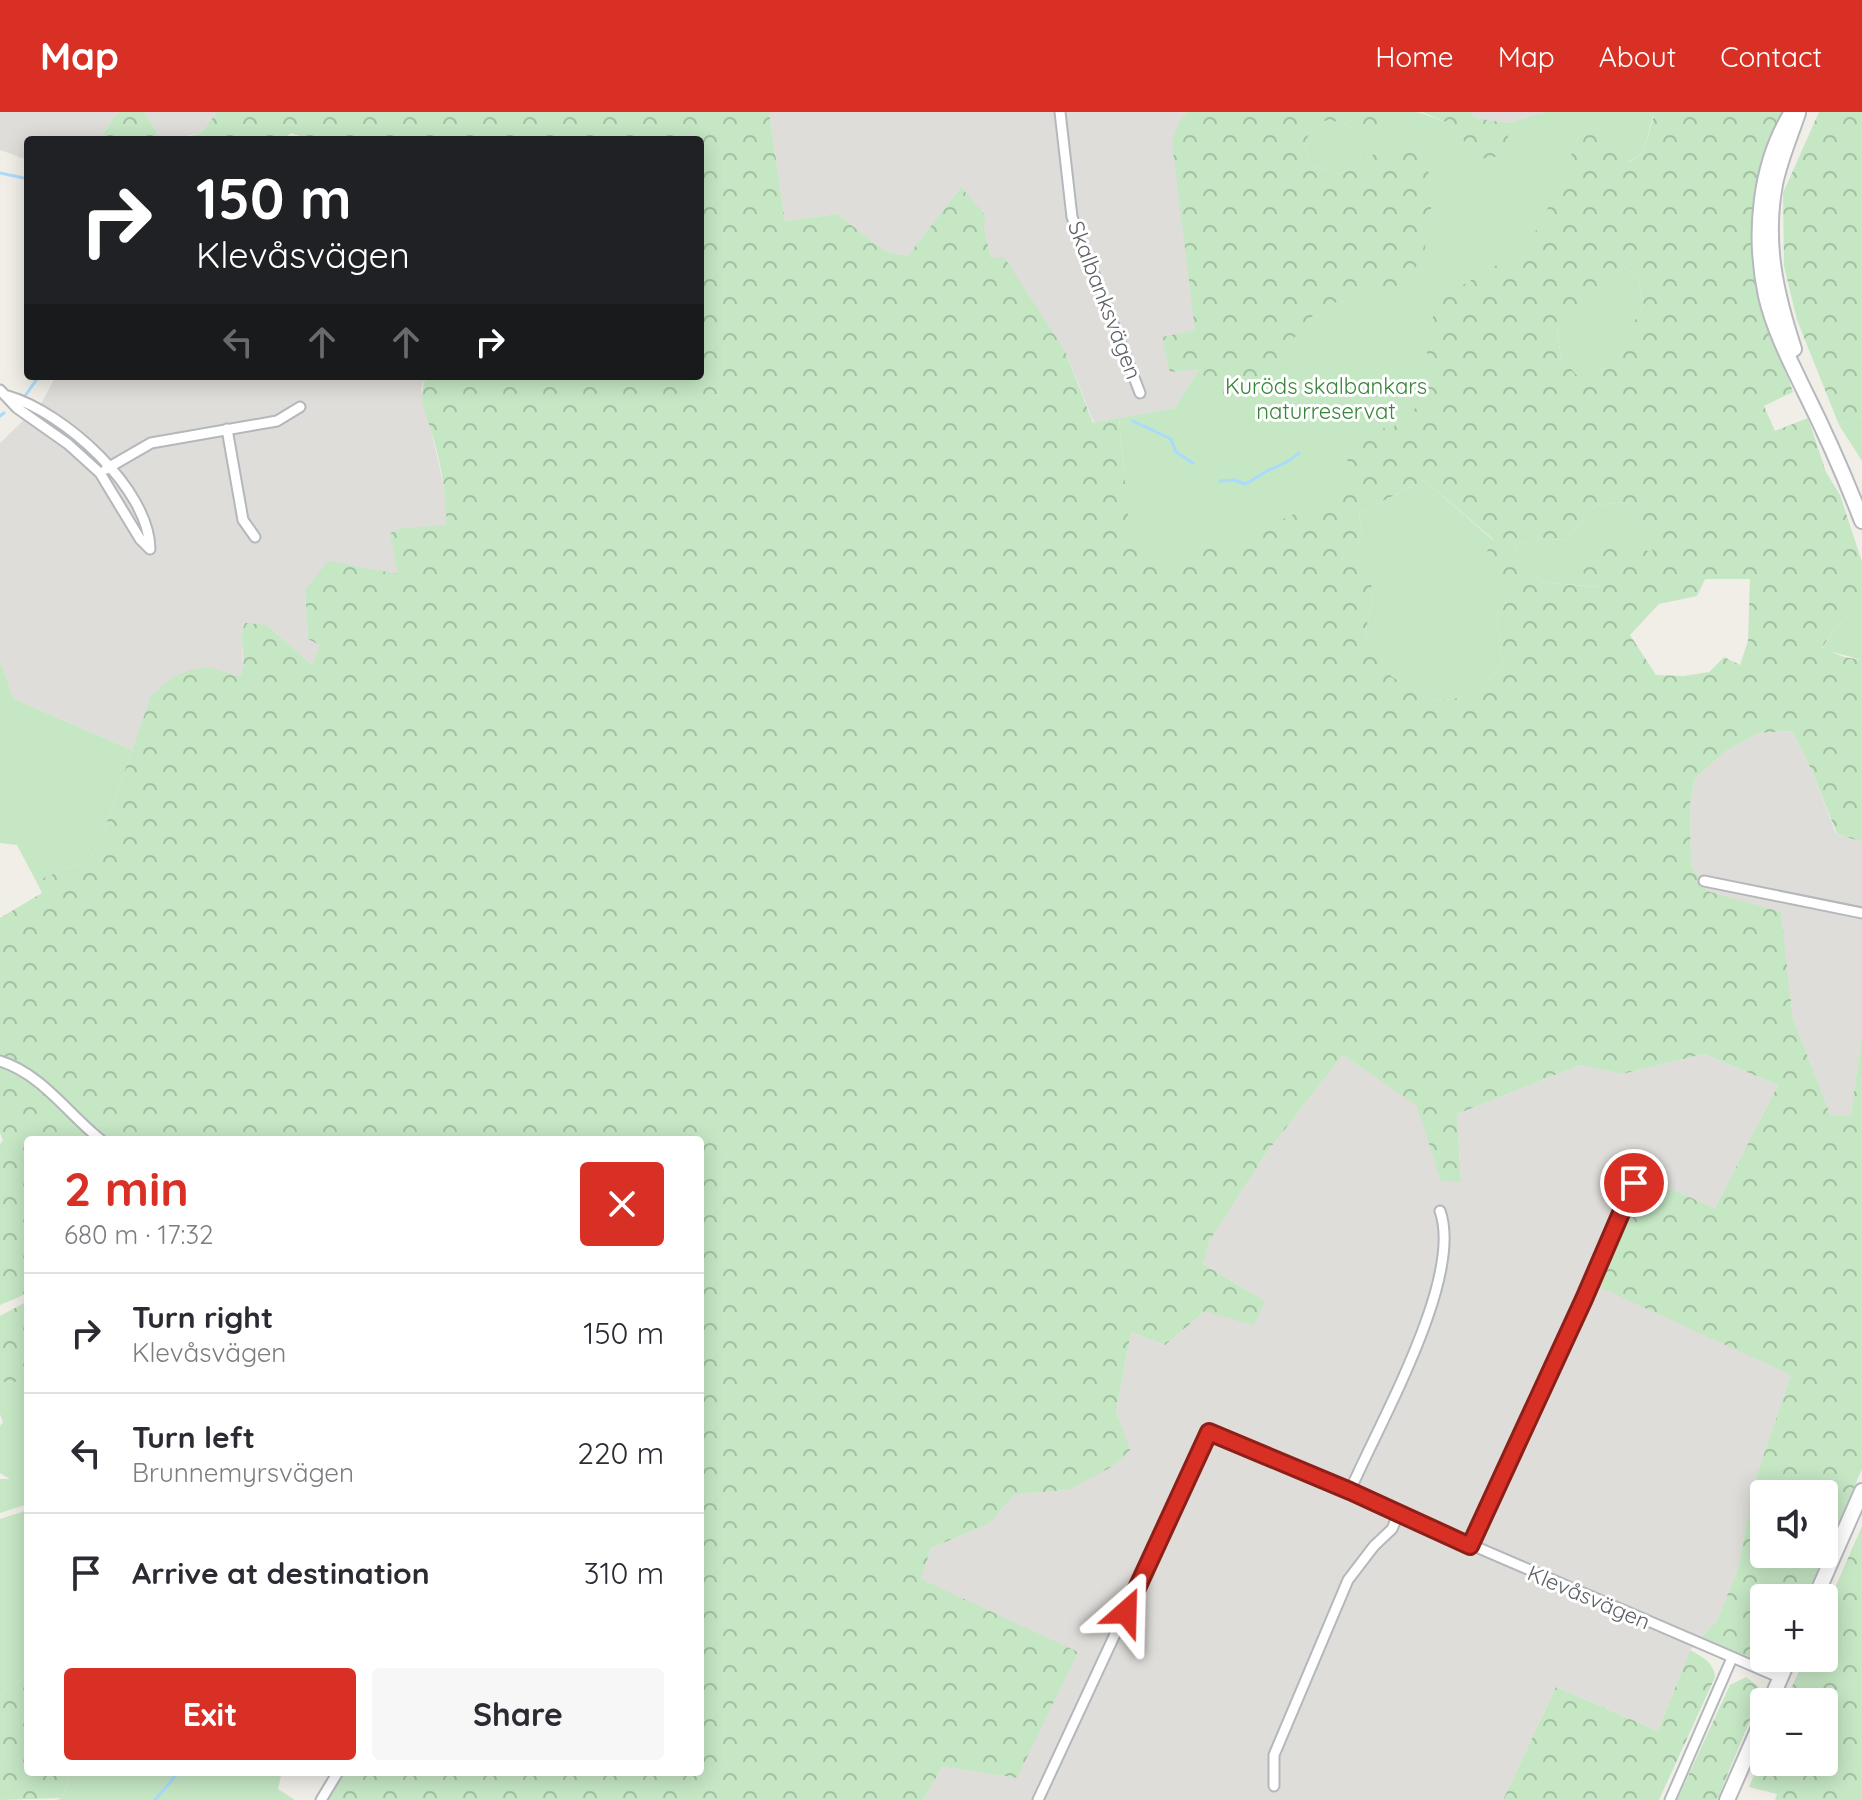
<!DOCTYPE html>
<meta charset="utf-8">
<style>
body{margin:0;font-family:Quicksand,sans-serif;background:#f7f7f7;color:#2b2b33;height:100vh;display:flex;flex-direction:column;font-size:30px;white-space:nowrap}
*{box-sizing:border-box;margin:0}
p{font-size:26px;color:#7c7c81}
.icon{flex:none;width:44px;height:44px;fill:none;stroke:currentColor;stroke-width:2;stroke-linecap:round;stroke-linejoin:round}
.map{position:relative;flex:1;overflow:hidden}
.details{position:absolute;left:24px;top:1024px;width:680px;height:640px;display:flex;flex-direction:column;background:#fff;border-radius:8px;box-shadow:0 4px 20px #0003}
.details>*{flex:none}
.banner{position:absolute;left:24px;top:24px;width:680px;height:244px;border-radius:8px;box-shadow:0 4px 20px #0003;background:#202124;color:#fff;overflow:hidden}
.controls{position:absolute;left:1750px;top:1368px;display:grid;gap:16px}
.controls a{display:grid;place-items:center;width:88px;height:88px;border-radius:8px;background:#fff;box-shadow:0 4px 20px #0003;font-size:40px}
.pin{position:absolute;display:grid;place-items:center;width:68px;height:68px;color:#fff;margin:-34px;border:4px solid #fff;border-radius:50%;box-shadow:0 2px 8px #0007}
.me{position:absolute;width:88px;margin:-44px;rotate:25deg;stroke-linejoin:round;filter:drop-shadow(0 0 6px #0008)}
.turn{display:flex;align-items:center;gap:28px;height:168px;padding:0 40px;font-size:36px}
.turn .icon{width:104px;height:104px;stroke-width:2.5}
.turn b{display:block;font-size:56px;line-height:68px}
.lanes{display:flex;align-items:center;height:76px;padding:0 40px;background:#0003;justify-content:center;gap:40px;direction:ltr}
.lanes .off{opacity:.35}
.round{display:grid;place-items:center;flex:none;width:84px;height:84px;border-radius:8px;background:#f7f7f7}
.head{display:flex;align-items:center;justify-content:space-between;height:136px;padding:0 40px}
h1{font-size:48px;font-weight:700;line-height:60px;color:#d93025}
.action{display:flex;gap:16px;margin-top:auto;padding:16px 40px}
.action a{flex:1;height:92px;border-radius:8px;background:#d93025;color:#fff;font-size:32px;font-weight:700;line-height:92px;text-align:center}
.action a+a{background:#f7f7f7;color:#2b2b33}
ul{padding:0;list-style:none}
li{display:flex;align-items:center;gap:24px;height:120px;padding:0 40px;border-top:2px solid #e1e1e2}
li div{flex:1}
li b{display:block;font-size:30px}
li em{font-style:normal}
header{display:flex;align-items:center;gap:48px;box-sizing:border-box;height:112px;padding:0 40px;background:#d93025;color:#fff}
header strong{font-size:38px}
nav{display:flex;gap:44px;margin-inline-start:auto;font-size:28px}
.map>svg:first-child{display:block}
.industrial{fill:#dfddd9}
.green{fill:#c5e7c4}
.forest{fill:url(#forest-crowns);fill-rule:evenodd}
.lines{fill:none;stroke-linecap:round;stroke-linejoin:round}
.stream{stroke:#aadbfd;stroke-width:3}
.street-casing{stroke:#b4b7bb;stroke-width:13}
.secondary-casing{stroke:#b5b9be;stroke-width:18}
.street{stroke:#fff;stroke-width:9}
.secondary{stroke:#fff;stroke-width:14}
.route-casing{stroke:#8d1f18;stroke-width:20}
.route{stroke:#d93025;stroke-width:14}
.labels{text-anchor:middle;stroke-width:6;stroke-linejoin:round;paint-order:stroke}
.street-label{font-size:22px;fill:#5e6267;stroke:#fff}
.park-label{font-size:22px;fill:#378539;stroke:#fff}
</style>
<header>
<strong>Map</strong>
<nav><a>Home</a><a>Map</a><a>About</a><a>Contact</a></nav>
</header>
<div class="map">
<svg width="1862" height="1688" viewBox="0 0 1862 1688">
<defs>
<pattern id="forest-crowns" width="20" height="18" patternUnits="userSpaceOnUse" patternTransform="scale(2)"><rect width="20" height="18" fill="#c5e7c4"/><path d="M2 6a3 3 0 1 1 6 0M12 15a3 3 0 1 1 6 0" fill="none" stroke="#a3bfa3"/></pattern>
</defs>
<rect width="100%" height="100%" fill="#f0eee7"/>
<path class="industrial" d="M0,0H120L114,5L99,28H28V48L0,38Z
M144,0H217V1L202,20L174,28L160,25Z
M769,0H1187L1180,8L1199,257L1175,296L1094,311L1065,239L991,146L984,116L960,76L909,144L885,139L837,102L785,109Z
M1471,0H1545L1508,11L1475,6Z
M56,264H426L421,277L439,352L447,394L446,414L403,416L398,463L305,478L308,527L321,533L312,553L267,513L242,519L243,558L240,564L228,563L151,585L132,638L14,587L0,549V331L42,290Z
M1792,619L1812,659L1836,722L1862,730V918L1851,1004H1831L1793,907L1781,801L1707,779L1691,753L1690,691L1695,666L1726,639L1758,621Z
M1704,942L1778,973L1715,1096L1647,1067L1600,1174L1791,1263L1753,1374L1739,1453L1718,1507L1690,1538L1658,1619L1556,1575L1503,1688H923L943,1654L920,1466L931,1436L990,1411L1015,1382L1068,1378L1116,1300L1131,1220L1165,1233L1205,1199L1265,1189L1203,1152L1210,1128L1267,1040L1343,943L1418,994L1461,1069L1457,1002L1580,953L1622,962Z"/>
<path class="green" d="M1418,0L1448,11L1480,47L1508,32V11L1545,0H1661L1653,4L1643,41L1628,50L1611,31L1579,24C1566,56 1546,118 1520,140C1505,153 1483,161 1466,171L1450,314L1197,491L1117,486L1124,359L1119,306L1175,296L1199,257L1210,271L1381,38L1338,63L1311,53L1304,32L1315,7L1342,10L1368,25Z
M1623,154L1637,163L1644,194L1604,256L1583,271L1561,246L1557,217Z
M1862,304V349L1839,313Z
M1424,368L1493,428L1511,480L1497,507L1503,556L1460,586L1431,589L1391,564L1365,522L1373,484L1342,446L1362,427L1359,401Z
M1628,390L1654,441L1600,475L1540,470L1514,434L1534,426L1566,428L1595,393Z
M1850,503L1862,507V548L1822,537L1835,516Z
M0,549L14,587L132,638L99,732L88,748L36,769L17,733L0,731Z
M28,1261V1392L0,1401V1367H10L0,1361V1314L3,1310L0,1302V1269C12,1272 19,1271 28,1261Z
M28,1398V1562L0,1584V1407Z
M72,1660H282L278,1677L295,1688H56L62,1686Z"/>
<path class="forest" d="M120,0H144L160,25L174,28H99L114,5Z
M217,0H769L785,109L837,102L885,139L908,144L961,75L985,103L984,116L991,146L1004,145L1065,239L1093,311L1119,306L1128,403L1139,432L1153,447C1216,445 1295,401 1351,374L1345,332L1382,315L1389,319L1418,294L1435,193L1466,171L1521,139L1538,116L1556,80L1579,24L1594,20L1611,31L1629,50L1643,41L1655,0H1782L1768,27L1758,75L1764,198L1793,280L1764,294L1775,319L1808,306L1826,360L1840,383L1862,450V507L1850,503L1835,516L1822,536L1844,545L1862,548V730L1837,722L1812,659L1792,619L1758,621L1726,639L1695,666L1690,691L1691,753L1707,779L1781,800L1793,907L1831,1004H1851L1862,918V1357L1805,1486H1764V1546H1778L1763,1550L1701,1526L1718,1507L1739,1453L1753,1374L1791,1263L1599,1175L1647,1067L1715,1096L1778,973L1704,942L1622,962L1580,953L1457,1002L1461,1070L1441,1069L1417,994L1343,943L1267,1040L1210,1128L1203,1152L1265,1189L1254,1214L1205,1199L1165,1233L1131,1220L1116,1300L1130,1338L1113,1354L1068,1378L1015,1382L990,1411L931,1436L921,1467L1078,1540L1017,1666L943,1654L923,1688H325L342,1660H700V1028H109L34,962L0,942V806L42,781L36,769L88,748L99,732L151,584C169,567 189,552 215,557C225,559 229,563 240,564C249,548 237,528 245,511L267,513L312,553L320,533L308,527L305,478L328,449L398,462L390,421L403,416L446,413C447,384 441,353 433,325C426,299 417,292 426,264H700V28H311L291,21L282,28H181L202,20ZM1623,154L1637,163L1644,194L1604,256L1583,270L1561,246L1557,218ZM1424,368L1493,427L1480,455L1511,480L1497,507L1503,556L1460,586L1431,589L1391,564L1365,522L1373,484L1370,466L1342,446L1362,427L1359,401ZM1628,390L1653,440L1615,432L1580,457L1598,475L1540,470L1514,434L1534,426L1566,428L1595,393ZM1705,467H1750L1748,529L1740,553L1724,545L1709,560L1684,564L1656,563L1630,523L1659,492L1697,484ZM1764,1382H1824V1442H1764Z
M1187,0H1418L1368,25L1342,10L1316,8L1304,32L1311,53L1338,63L1381,38L1416,33L1431,66V100L1423,148L1392,178L1363,182L1321,195L1300,217L1278,252L1238,296L1226,294L1199,257L1170,260L1162,225L1195,218L1172,30L1180,8Z
M1422,0H1471L1475,6L1508,11V32L1495,45L1480,47L1448,11Z
M1819,0H1862V304L1839,313L1797,208L1784,154L1783,81Z
M0,954C37,963 68,1003 95,1028H28V1181L0,1193V1032L3,1028L0,1021Z
M26,1190L28,1192V1261C19,1271 12,1272 0,1269V1204Z
M1862,1414V1688H1775L1777,1682L1749,1675L1764,1639V1650H1824V1590H1785L1805,1546H1824V1501Z
M1690,1538C1702,1545 1714,1550 1715,1565L1659,1688H1503L1556,1575L1658,1619Z
M28,1562V1660H72L62,1686L0,1688V1584Z
M1746,1565L1758,1574L1761,1581L1717,1688H1677L1730,1573Z"/>
<g class="lines">
<path class="stream" d="M0,61L28,67
M25,284L39,264
M0,304L4,301
M1133,309L1171,327L1176,340L1193,351
M1220,369L1234,368L1245,372C1254,368 1261,362 1269,358C1281,353 1289,350 1299,341
M155,1688L176,1663"/>
<defs>
<path id="street" d="M1060,0L1072,105L1140,281
M0,278L17,296L68,332L100,361L140,427L150,437
M8,284C63,300 149,376 150,437
M227,317L243,408L255,425
M106,357L151,331L277,309L300,295
M1704,769L1862,801
M0,949C42,962 68,1002 101,1028
M1350,1379C1378,1313 1464,1166 1440,1099
M1470,1434L1584,1187L1642,1050
M1274,1674V1643L1348,1468L1374,1434L1392,1417L1398,1403
M321,1688L338,1660
M1038,1688L1209,1320L1781,1566
M1670,1688L1732,1546"/>
<path id="secondary" d="M1792,0C1759,53 1753,123 1766,184C1774,218 1790,249 1805,280C1826,322 1845,365 1862,409
M1794,237C1776,182 1764,131 1775,72C1780,48 1790,25 1798,1
M1815,1486L1862,1379
M1770,1590L1789,1546
M1727,1688L1764,1604"/>
</defs>
<use href="#street" class="street-casing"/>
<use href="#secondary" class="secondary-casing"/>
<use href="#street" class="street"/>
<use href="#secondary" class="secondary"/>
</g>
<g class="lines">
<defs>
<path id="route" d="M1126,1500L1209,1320L1350,1379L1470,1434L1584,1187L1634,1071"/>
</defs>
<use href="#route" class="route-casing"/>
<use href="#route" class="route"/>
</g>
<g class="labels">
<g class="street-label">
<text transform="translate(1105 188) rotate(69)" y="8">Skalbanksvägen</text>
<text transform="translate(1589 1485) rotate(23)" y="8">Klevåsvägen</text>
</g>
<g class="park-label">
<text x="1326" y="282">Kuröds skalbankars<tspan x="1326" dy="25">naturreservat</tspan></text>
</g>
</g>
</svg>
<div class="controls">
<a><svg class="icon" aria-label="sound" viewBox="0 0 24 24"><path d="M4 9h4l5-4v14l-5-4H4zM17 9q2 3 0 6"/></svg></a>
<a>+</a>
<a>−</a>
</div>
<div class="pin" style="left:1634px;top:1071px;background:#d93025"><svg class="icon" aria-label="arrive" viewBox="0 0 24 24"><path d="M6 21V4h12l-3 4 3 4H6"/></svg></div>
<svg class="me" style="left:1126px;top:1500px" viewBox="-20 -20 40 40"><path d="M0-17L14 15 0 8-14 15z" fill="#d93025" stroke="#fff" stroke-width="4"/></svg>
<div class="banner">
<div class="turn"><svg class="icon" aria-label="right" viewBox="0 0 24 24"><path d="M7 20v-9h11M14 6l5 5-5 5"/></svg><div><b>150 m</b>Klevåsvägen</div></div>
<div class="lanes"><svg class="icon off" aria-label="left" viewBox="0 0 24 24"><path d="M17 20v-9H6M10 6l-5 5 5 5"/></svg><svg class="icon off" aria-label="ahead" viewBox="0 0 24 24"><path d="M12 20V5M6 11l6-6 6 6"/></svg><svg class="icon off" aria-label="ahead" viewBox="0 0 24 24"><path d="M12 20V5M6 11l6-6 6 6"/></svg><svg class="icon" aria-label="right" viewBox="0 0 24 24"><path d="M7 20v-9h11M14 6l5 5-5 5"/></svg></div>
</div>
<section class="details">
<div class="head"><div><h1>2 min</h1><p>680 m · 17:32</p></div><a class="round" style="background:#d93025;color:#fff"><svg class="icon" aria-label="close" viewBox="0 0 24 24"><path d="M6 6l12 12M18 6L6 18"/></svg></a></div>
<ul>
<li><svg class="icon" aria-label="right" viewBox="0 0 24 24"><path d="M7 20v-9h11M14 6l5 5-5 5"/></svg><div><b>Turn right</b><p>Klevåsvägen</p></div><em>150 m</em></li>
<li><svg class="icon" aria-label="left" viewBox="0 0 24 24"><path d="M17 20v-9H6M10 6l-5 5 5 5"/></svg><div><b>Turn left</b><p>Brunnemyrsvägen</p></div><em>220 m</em></li>
<li><svg class="icon" aria-label="arrive" viewBox="0 0 24 24"><path d="M6 21V4h12l-3 4 3 4H6"/></svg><div><b>Arrive at destination</b></div><em>310 m</em></li>
</ul>
<div class="action"><a>Exit</a><a>Share</a></div>
</section>
</div>
